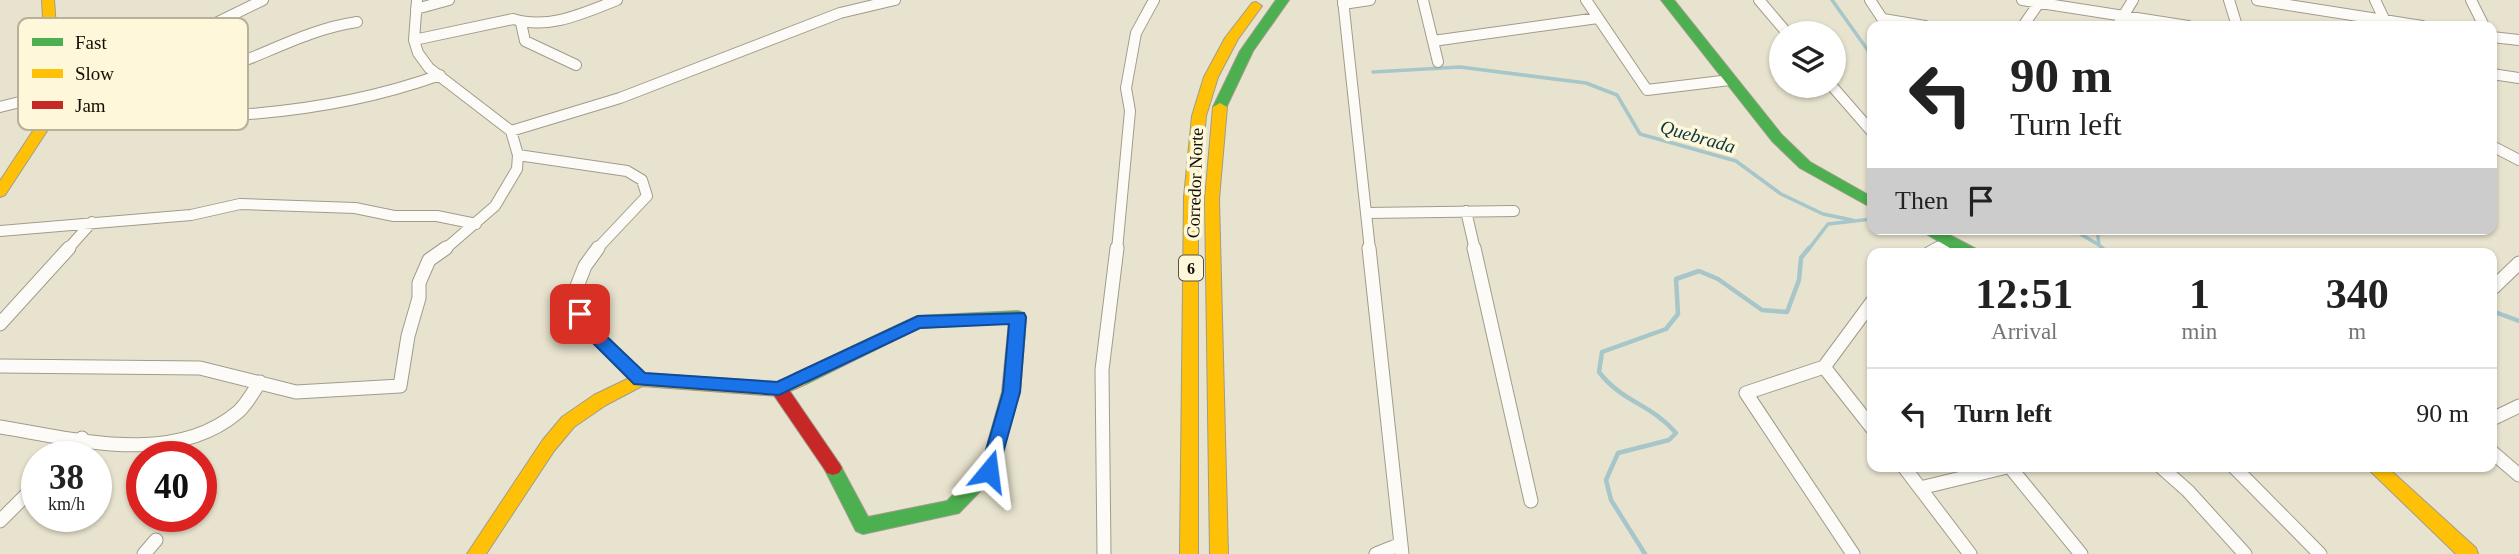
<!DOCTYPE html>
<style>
body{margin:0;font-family:Georgia,serif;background:#f2f2f2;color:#222;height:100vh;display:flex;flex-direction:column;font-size:26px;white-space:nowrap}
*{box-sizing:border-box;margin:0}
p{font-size:23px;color:#767676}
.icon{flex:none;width:38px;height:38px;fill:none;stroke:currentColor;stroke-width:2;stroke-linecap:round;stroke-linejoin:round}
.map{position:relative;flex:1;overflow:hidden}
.sheet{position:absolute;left:1867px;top:248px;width:630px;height:224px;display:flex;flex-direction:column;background:#fff;border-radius:14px;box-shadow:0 2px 5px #0004}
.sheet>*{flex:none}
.top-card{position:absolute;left:1867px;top:21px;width:630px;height:214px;border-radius:14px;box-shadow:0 2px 5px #0004;background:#fff;color:#222;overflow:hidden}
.buttons{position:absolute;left:1769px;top:21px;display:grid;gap:14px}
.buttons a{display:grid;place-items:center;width:77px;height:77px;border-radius:50%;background:#fff;box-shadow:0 2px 5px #0004;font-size:35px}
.speed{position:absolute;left:21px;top:441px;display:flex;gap:14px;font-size:35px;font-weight:700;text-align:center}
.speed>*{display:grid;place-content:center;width:91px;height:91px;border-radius:50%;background:#fff;box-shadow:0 2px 5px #0004;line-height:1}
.speed small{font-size:18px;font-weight:400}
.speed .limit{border:10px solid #d22;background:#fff;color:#111}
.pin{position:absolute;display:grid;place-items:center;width:60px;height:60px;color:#fff;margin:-30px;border-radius:14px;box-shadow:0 4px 10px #0006}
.me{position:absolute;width:77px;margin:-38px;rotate:16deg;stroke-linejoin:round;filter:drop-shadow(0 0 5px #0008)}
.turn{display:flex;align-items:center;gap:24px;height:147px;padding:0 28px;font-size:32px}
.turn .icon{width:91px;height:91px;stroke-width:2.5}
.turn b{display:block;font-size:49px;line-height:60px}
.then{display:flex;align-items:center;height:66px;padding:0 28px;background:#0003;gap:14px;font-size:26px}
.eta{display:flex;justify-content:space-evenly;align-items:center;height:119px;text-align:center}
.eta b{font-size:42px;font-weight:700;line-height:49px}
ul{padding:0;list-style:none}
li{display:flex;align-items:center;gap:21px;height:91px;padding:0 28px;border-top:2px solid #e0e0e0}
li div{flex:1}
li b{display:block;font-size:26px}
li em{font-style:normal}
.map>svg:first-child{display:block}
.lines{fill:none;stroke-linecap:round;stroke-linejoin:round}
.stream-far1{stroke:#a6c6c9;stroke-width:3.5}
.stream{stroke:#a6c6c9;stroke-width:4.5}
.street-far1-casing{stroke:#a09c8c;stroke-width:12}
.street-casing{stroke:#a09c8c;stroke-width:15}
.fast-casing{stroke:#a09c8c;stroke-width:2}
.slow-casing{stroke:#a09c8c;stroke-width:2}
.jam-casing{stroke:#a09c8c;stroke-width:2}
.street-far1{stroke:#fcfbf8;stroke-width:10}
.street{stroke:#fcfbf8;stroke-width:13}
.fast{fill:#4caf50;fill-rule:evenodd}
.slow{fill:#ffc107;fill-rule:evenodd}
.jam{fill:#c62828;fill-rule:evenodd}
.route{fill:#1a73e8;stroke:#114b97;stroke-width:2}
.labels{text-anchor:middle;stroke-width:7;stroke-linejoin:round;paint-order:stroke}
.shield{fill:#fef7d9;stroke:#585443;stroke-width:2}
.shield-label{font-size:16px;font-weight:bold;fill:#110e03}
.street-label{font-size:18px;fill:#110e03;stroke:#fef7d9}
.water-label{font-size:19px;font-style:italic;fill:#083742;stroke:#fef7d9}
.key{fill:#fef7d9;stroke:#b7b199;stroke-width:2}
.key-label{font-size:19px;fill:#110e03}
</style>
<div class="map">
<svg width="2519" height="554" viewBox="0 0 2519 554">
<rect width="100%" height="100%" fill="#e8e3ce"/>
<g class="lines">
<path class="stream-far1" d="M1832,0L1872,56
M1373,72L1460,67L1586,83L1617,95L1640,134L1736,161L1781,194L1823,214L1852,220
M2072,229L2099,245
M2097,229L2099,245L2104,250
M1808,250L1828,224L1872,219"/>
<path class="stream" d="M2102,248L2108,254
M2492,311L2519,321
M1645,554L1611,500L1606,480L1618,453L1669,440L1676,433C1650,403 1623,403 1599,372L1602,352L1666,329L1678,314L1676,279L1699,271L1718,279L1762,310L1787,312L1799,280L1801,258L1809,248"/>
<defs>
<path id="street-far1" d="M417,0L414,40L418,53L429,68L511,131L518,155L517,169L495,206L444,250
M1343,0L1370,250
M1423,0L1438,62
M1586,0L1647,90L1730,80
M1759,0L1787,33
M1870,0L1887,26
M2022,0L2188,26
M2229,0L2237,26
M2257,0L2422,26
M2375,0L2387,25
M2471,0L2484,26
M1343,4L1370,0
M416,9L449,0
M1883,19L1925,26
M521,23L525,41L576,65
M2023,26L2041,0
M2117,26L2133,0
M2492,37L2519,40
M414,40L513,19C549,30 584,13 617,0
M1433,41L1598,18
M2492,74L2519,78
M93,85C129,85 165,86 200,76C254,62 301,30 357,22
M1832,86L1872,132
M0,107L89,85L263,0
M49,120C104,115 159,119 215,116C292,113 367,101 440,75
M511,131L620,98L840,13L895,0
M2492,146L2519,160
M518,155L627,171L642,180L647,196L596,250
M1466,211L1475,250
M1367,213L1514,211
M2372,229H2382
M0,231L191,215L240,204L355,208L394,216H437L476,224
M67,250L92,222
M1117,250L1130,111L1126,88L1136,33L1154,0
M1936,250L1950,242"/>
<path id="street" d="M598,248L585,266L572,299L596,336L640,379
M1369,248L1402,554
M1474,248L1531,501
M1928,254L1939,248
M2494,287L2519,263
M0,324L69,248
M0,366L200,368L296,392L400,386L408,336L419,298V283L429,260L446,248
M1824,367L1872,428
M2492,419L2519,406
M0,427C75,439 173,467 238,412C247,404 253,392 260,382
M2492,452L2519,475
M63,457L82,438
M1904,467L1970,554
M2010,467L2081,554
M2161,467L2188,491L2245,554
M2234,467L2320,554
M1920,488L2007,467
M0,521L37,484
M144,554L156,540
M1104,554L1102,370L1117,248
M1376,554L1401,544
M1853,554L1746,393L1824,367L1872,302"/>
<path id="fast" d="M1276,0H1289L1253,51L1225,110H1215L1213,107L1240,51Z
M1661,0H1674L1782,135L1810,162L1872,197V208L1800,168L1772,141Z
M1918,229H1938L1978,250L1981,254H1960Z
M1018,311L1024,313L1026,317L1020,392L995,476L959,513L863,534L856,531L824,468L827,463L833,461L839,463L868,517L947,501L981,467L1002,392L1009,323L919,328L806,384H794L792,379L794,374L917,316Z"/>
<path id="slow" d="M42,0H54L62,108L5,195L0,197V181L48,108Z
M1256,2L1262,6L1238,39L1218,77L1206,116L1198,197V554H1180L1184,197L1192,116L1204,77L1225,38L1252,3Z
M1220,103L1227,107L1219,199L1228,554H1210L1205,199L1213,107Z
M640,373L777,382L800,373L806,374L808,379L806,384L779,396L642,386L606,405L574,427L554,451L486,554H467L542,441L562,417L594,395Z
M2366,467H2387L2476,548L2478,554H2456Z"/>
<path id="jam" d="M779,382L785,384L839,463L842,468L839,473L833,475L827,473L773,394L770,389L773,384Z"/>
</defs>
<use href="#street-far1" class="street-far1-casing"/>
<use href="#street" class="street-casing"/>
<use href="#fast" class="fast-casing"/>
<use href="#slow" class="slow-casing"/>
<use href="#jam" class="jam-casing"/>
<use href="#street-far1" class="street-far1"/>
<use href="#street" class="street"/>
<use href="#fast" class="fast"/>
<use href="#slow" class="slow"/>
<use href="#jam" class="jam"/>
</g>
<path class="route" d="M580,308L586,310L602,332L645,373L777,382L918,316L1024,313L1026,317L1020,392L998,471L989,478L980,471L1003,392L1009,324L920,328L779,395L634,384L590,340L572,314Z"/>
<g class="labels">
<rect class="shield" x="1179" y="255.5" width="24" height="25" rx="5"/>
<g class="shield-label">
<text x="1191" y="274">6</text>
</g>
<g class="street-label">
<text transform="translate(1195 183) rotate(-88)" y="6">Corredor Norte</text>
</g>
<g class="water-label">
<text transform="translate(1698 136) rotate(16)" y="7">Quebrada</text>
</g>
</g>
<rect x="18" y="18" width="230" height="112" rx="10" class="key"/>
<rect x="32" y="38" width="31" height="8" fill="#4caf50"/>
<rect x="32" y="69" width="31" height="9" fill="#ffc107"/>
<rect x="32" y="101" width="31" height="8" fill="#c62828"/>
<g class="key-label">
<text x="75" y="49">Fast</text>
<text x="75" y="80">Slow</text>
<text x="75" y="112">Jam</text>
</g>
</svg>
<div class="buttons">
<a><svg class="icon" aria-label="layers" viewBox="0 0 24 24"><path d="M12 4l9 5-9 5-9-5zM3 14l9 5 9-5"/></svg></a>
</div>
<div class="speed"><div>38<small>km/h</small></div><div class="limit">40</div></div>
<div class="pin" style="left:580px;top:314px;background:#d93025"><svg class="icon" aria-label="arrive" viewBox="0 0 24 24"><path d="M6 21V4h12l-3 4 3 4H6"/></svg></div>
<svg class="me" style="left:989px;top:471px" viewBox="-20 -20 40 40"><path d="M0-17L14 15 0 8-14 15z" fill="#1a73e8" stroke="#fff" stroke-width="4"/></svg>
<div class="top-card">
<div class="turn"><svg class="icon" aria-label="left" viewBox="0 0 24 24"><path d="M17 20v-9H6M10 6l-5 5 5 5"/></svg><div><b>90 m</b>Turn left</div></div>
<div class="then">Then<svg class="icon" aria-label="arrive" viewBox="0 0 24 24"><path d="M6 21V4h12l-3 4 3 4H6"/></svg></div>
</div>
<section class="sheet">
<div class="eta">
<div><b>12:51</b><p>Arrival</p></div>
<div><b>1</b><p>min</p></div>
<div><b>340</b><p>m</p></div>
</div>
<ul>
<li><svg class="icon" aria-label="left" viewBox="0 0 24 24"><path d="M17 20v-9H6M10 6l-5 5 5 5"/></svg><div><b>Turn left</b></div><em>90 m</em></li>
</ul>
</section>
</div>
